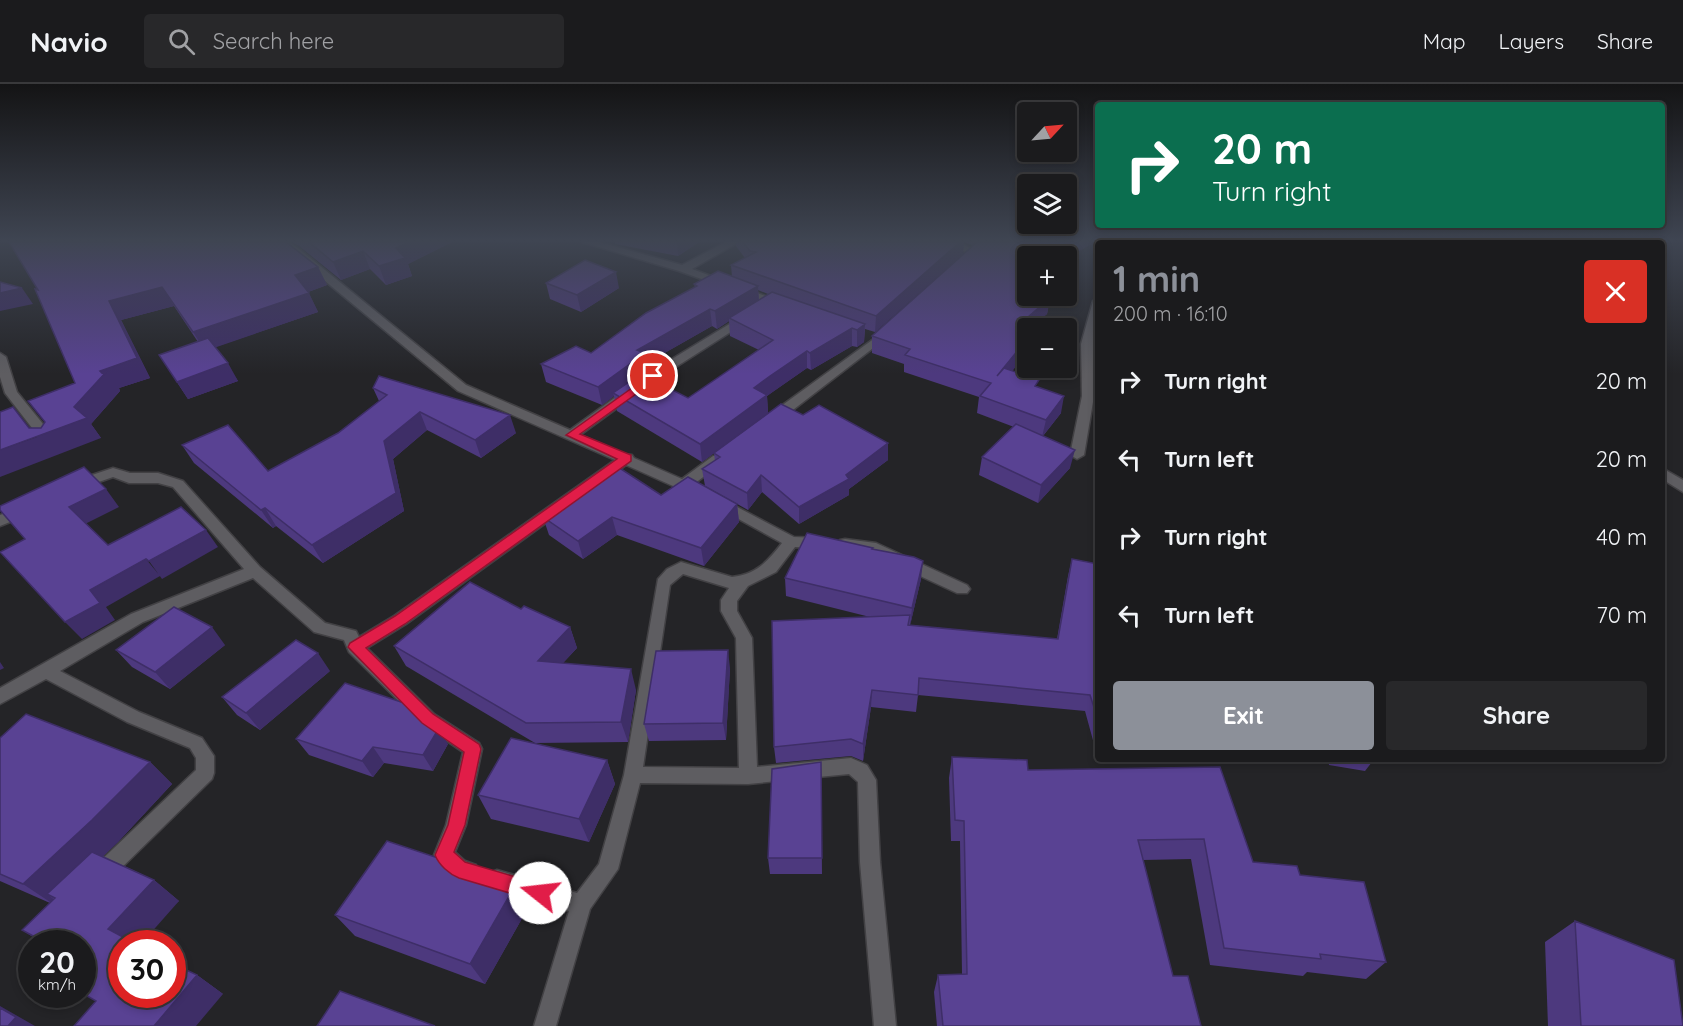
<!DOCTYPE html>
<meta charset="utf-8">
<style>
body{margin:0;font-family:Quicksand,sans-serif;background:#28282a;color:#f1f3f6;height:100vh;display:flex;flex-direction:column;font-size:22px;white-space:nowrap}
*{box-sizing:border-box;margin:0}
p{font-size:20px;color:#a0a1a4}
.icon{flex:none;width:33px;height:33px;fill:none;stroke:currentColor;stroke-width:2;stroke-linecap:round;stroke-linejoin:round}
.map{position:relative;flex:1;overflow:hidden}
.details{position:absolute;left:1095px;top:156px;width:570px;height:522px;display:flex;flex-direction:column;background:#1b1b1d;border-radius:6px;box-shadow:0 3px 9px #0003,0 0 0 2px #39393b}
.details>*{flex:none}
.banner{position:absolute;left:1095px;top:18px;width:570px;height:126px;border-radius:6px;box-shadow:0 3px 9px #0003,0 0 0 2px #39393b;background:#0b6e4f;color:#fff;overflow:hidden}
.needle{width:39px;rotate:64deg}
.buttons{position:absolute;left:1017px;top:18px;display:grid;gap:12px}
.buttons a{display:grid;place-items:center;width:60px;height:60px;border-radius:6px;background:#1b1b1d;box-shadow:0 3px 9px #0003,0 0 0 2px #39393b;font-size:30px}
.speed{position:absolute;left:18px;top:846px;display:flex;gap:12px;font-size:30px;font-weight:700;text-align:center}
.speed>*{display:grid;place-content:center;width:78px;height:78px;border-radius:50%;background:#1b1b1d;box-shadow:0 3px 9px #0003,0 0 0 2px #39393b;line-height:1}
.speed small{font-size:15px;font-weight:400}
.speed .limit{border:9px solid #d22;background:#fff;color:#111}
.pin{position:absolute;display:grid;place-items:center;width:51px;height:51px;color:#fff;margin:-26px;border:3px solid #fff;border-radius:50%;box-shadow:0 2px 6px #0007}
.me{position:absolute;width:66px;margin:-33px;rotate:286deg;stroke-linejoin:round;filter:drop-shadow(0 0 4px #0008)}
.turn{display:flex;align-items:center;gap:21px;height:126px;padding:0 18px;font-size:27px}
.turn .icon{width:78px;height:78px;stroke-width:2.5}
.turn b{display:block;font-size:42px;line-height:51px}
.round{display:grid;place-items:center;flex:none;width:63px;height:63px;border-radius:6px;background:#28282a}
.headline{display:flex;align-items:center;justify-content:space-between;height:102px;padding:0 18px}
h1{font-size:36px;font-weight:800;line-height:45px;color:#8c9099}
.action{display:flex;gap:12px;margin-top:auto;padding:12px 18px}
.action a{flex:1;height:69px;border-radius:6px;background:#8c9099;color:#fff;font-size:24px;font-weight:800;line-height:69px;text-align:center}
.action a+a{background:#28282a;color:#f1f3f6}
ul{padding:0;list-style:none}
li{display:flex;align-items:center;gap:18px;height:78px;padding:0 18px}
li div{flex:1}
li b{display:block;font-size:22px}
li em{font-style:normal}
header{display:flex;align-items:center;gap:36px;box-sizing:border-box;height:84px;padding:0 30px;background:#1b1b1d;border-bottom:2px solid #39393b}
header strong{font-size:28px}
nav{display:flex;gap:33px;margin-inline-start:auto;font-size:21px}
.search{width:420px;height:54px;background:#28282a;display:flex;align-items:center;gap:15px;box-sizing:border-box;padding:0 21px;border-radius:6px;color:#a0a1a4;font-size:22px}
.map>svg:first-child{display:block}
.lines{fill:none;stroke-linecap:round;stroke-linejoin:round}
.minor-casing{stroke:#424144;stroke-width:3}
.minor{fill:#5e5d61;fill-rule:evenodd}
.wall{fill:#4d397e;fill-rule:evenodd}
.shaded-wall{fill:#3e2e67}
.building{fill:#594293;stroke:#3e2e67;stroke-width:1.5}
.route{fill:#e11d48;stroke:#92132f;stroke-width:1.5}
</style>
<header>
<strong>Navio</strong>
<div class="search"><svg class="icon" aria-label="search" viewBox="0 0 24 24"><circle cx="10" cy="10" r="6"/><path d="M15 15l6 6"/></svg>Search here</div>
<nav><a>Map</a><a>Layers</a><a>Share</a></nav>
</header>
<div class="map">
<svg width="1683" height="942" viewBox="0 0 1683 942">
<rect width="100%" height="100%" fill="#242427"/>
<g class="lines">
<defs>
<path id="minor" d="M275,158H288L298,164L466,301L570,346L649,289L741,233L745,232L751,235L657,295L580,351L624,370L632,371L634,374L682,395L713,372H723L725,375L723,378L694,400L703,407L701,410H691L626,381L406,540L367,564L434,630L479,659L482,665L466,741L455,768L465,777L476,781L479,788L476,795L469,798C454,793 441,786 434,771L446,741L463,668L422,640L349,568L344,556L314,548L253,494L143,538L60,587L139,628L202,654L214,672V689L212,695L107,798L100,801L93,798L90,791L93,784L196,686V674L190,664L127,638L46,595L0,620V604L131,530L244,485L173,403L158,399H129L113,393L76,406L69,401L71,398L113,384L130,389H158L183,397L260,483L325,539L356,547L359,553L394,532L615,376L458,307L290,168Z
M582,158H599L682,181L726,158H739L692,185L787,220L785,222H777L679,187Z
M942,158H957L979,168L970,170Z
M1101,158H1111V159H1101Z
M1159,158H1171V159H1160Z
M1098,214V239L1093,260L1094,312L1084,371L1077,375L1070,371L1082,312L1081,260L1093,217Z
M886,246L890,247V251L776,339H766L765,336L766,333Z
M0,269L6,273L17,308L56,356L58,359L56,362H46L5,309L0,293Z
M1662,384L1683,396V408L1662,395Z
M720,414L794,453L821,454L828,459L821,464L795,463L776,488L748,502L737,517V527L752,554L757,683L851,674L867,681L876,696L880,778L896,942H874L860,778L858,698L849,690L748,700L640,699L618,785L590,825L556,942H534L569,827L497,806L490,803L487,796L490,789L497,786L577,809L599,780L624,691L658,495L667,485L681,478L732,493C756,491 768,477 782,459L715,422L713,419L715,416ZM683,490L729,504L721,516V527L736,554L739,684L643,683L670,501Z
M25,422L32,427L30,430L0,442V431Z
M845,455L876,459L967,501L970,505L967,509H957L868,468L840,464L838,460L840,456Z"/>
</defs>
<use href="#minor" class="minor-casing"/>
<use href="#minor" class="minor"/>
</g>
<path class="wall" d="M292,158H452L408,180L412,192L386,201L370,185L341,196L299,162Z
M615,158H699L678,172L615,160Z
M736,158H976L972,161L964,158L963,170L875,248L865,245L864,258L857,263L852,262L811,286L807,284L771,309L767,312L768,329L702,378L617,327L614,312L602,321L546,298L541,280L591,269L695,203L694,200L732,193L731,181L745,174L736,162ZM758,206L768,210L759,216ZM729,237L730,252L759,266L688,314L642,290L648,286L647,279L712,242L717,245Z
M977,158H1092V160L1028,172L1049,220L1047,230L1028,244V267L1012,287L1038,303L1061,329L1043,352L1070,384L1038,419L979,391L982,373L1014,343L977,329L979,313L904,288V280L872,269V252Z
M318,183L327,201L308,208L318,228L215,263L238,297L188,315L159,271L198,258L174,222L121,236L150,294L119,304L120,307L91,340L101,354L30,344H41L75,299L38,206Z
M546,199L619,204L581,228L550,215Z
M373,304L516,349L481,374L427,346L393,375L404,427L323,479L276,442L273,444L194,379L182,361L268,387L338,349L379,317Z
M803,331L888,359V376L849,405V411L799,440L762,408L748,426L705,402L702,385L715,377L714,369Z
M737,420L739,438L704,482L617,451L583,475L549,451L543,433Z
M873,464V466L921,495L910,541L1057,555L1068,492L1072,475L1098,480V660H1094L1085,627L918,611L916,628L871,623L863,677L851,672L776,679L774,663L870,533L786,512L785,494Z
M521,525L570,543L577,564L563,579L636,606L628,658L535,659L406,582L394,562Z
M225,561L170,605L132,583L116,566Z
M730,584L726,656L649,657L644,640Z
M330,587L260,646L237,631L222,613Z
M0,654L150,678L172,700L118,758L103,772L154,796L179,817L122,860L197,891L223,910L96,917L92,885L82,880V860H44L22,846L50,819L0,797Z
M296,655L448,660L433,687L384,679L373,693L309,671Z
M952,673L1028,686L1220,683L1253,778L1300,791L1386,878L1366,895L1307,888L1303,892L1210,881L1191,775L1143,776L1173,892L1201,942H937L934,908L938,891L962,890L960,757H951L949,694Z
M1328,675H1371L1372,678L1365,687L1329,681Z
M607,676L615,700L589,758L491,735L478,711Z
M821,695L822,790H770L768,774Z
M516,800L529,822L485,900L355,852L335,831Z
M1575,837L1683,942H1548L1545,858Z"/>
<path class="shaded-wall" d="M408,158H452L408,180L412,192L386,201L379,182L396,164Z
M677,158H699L678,172Z
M960,158H964L963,170L875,248L876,232Z
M1069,158H1092V160L1066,174V172H1042Z
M363,167L370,185L341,196L333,178Z
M318,183L327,201L303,210L295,191Z
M616,188L619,204L581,228L577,211Z
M1073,189L1070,206L1066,208V194Z
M758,202L759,219L729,234V237L717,245L715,227Z
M162,203L174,222L121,236L150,294L119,304L120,307L91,340L101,354L0,393V366L37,353L74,323L100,287L109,217Z
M22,204L33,220L0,227V209Z
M309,209L318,228L205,267L193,248Z
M1041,212H1061L1049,220L1047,230L1031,244L1020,240Z
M710,225L712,242L647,279L648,286L616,310L613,309L614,312L602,321L598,303L637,266Z
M865,240L864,258L857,263V246Z
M852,244V262L811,286L810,269Z
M1028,254V267L995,309L997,292Z
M807,267V284L767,312L768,329L702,378L700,360L754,304L770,292Z
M228,279L238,297L188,315L177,298Z
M1064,312L1061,329L1042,353L1046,336Z
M420,328L427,346L393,375L404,427L323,479L312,461L384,357Z
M510,331L516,349L481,374L475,356Z
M888,359V376L849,405V411L799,440V423L846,391Z
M1075,366L1070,384L1038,419L1041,401Z
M761,391L762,408L748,426L747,409Z
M106,405L119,423L83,441L69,423Z
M737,420L739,438L704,482L701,464Z
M265,424L276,442L273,444L261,426Z
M612,433L617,451L583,475L578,457Z
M206,446L218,463L162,495L149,477Z
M146,475L160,492L106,523L115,536L82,555L65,538L90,506Z
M923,477L921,495L910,542L912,524Z
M212,543L225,561L170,605L155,588Z
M570,543L577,564L546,597L538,577Z
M728,566L730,584L726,656L723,639Z
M318,569L330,587L260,646L246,629Z
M0,578L4,584L0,586Z
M631,585L636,606L628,658L621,638Z
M872,606L871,623L863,677V660Z
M439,644L448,660L433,687L423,671Z
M373,663L384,679L373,693L362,677Z
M607,676L615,700L589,758L579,735Z
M150,678L172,700L118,758L57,816L47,810L56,817L53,820L23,800Z
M154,796L179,817L141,860H129L108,845Z
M516,800L529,822L485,900L470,880Z
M197,891L223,910L196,942H154Z
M0,922L35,942H8L0,924Z"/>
<path class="building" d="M9,158H286L318,183L295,191L309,209L193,248L162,203L109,217L137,274L100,287L102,289L107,287L74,323L87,334L0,366V328L13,323L29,344H41L45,338L28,317L75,299L35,205L38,206Z
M309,158H408L396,164L405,174L379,182L363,167L333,178Z
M743,158H960L876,232L731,181L756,168L750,167Z
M977,158H1069L1042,172H1028V212H1043L1050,214L1020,240L1035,244H1028V254L997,292L1004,284L1039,296L1035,302L1064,312L1046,336L980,312L991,299L905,271L910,265L872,252Z
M585,176L616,188L577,211L546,199Z
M718,187L758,202L715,227L710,225L637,266L645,269L598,303L541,280L576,262L591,269L646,229L697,202L694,200Z
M1066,187L1073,189L1066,194Z
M0,198L22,204L0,209Z
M772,208L865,240L857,246L852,244L810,269L807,267L770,292L754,304L767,311L700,360L613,309L641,290L688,314L773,256L729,234Z
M208,254L228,279L177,298L159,271Z
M379,292L510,331L475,356L420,328L384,357L396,409L312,461L265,424L261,426L182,361L228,341L268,387L338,349L387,311L373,304Z
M781,320L803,331L819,321L888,359L846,391L849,395L799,423L761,391L747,409L702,385L720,373L714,369Z
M1016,340L1075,366L1041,401L982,373Z
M84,383L106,405L69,423L108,461L181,423L206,446L149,477L146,475L90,506L100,519L65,538L0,468L25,455L0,426V422Z
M618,383L661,411L688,393L737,420L701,464L612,433L578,457L543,433Z
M807,449L873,464L872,465L914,473L923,477L912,524L785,494Z
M1072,475L1098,480V636L1090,611L919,594L918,611L872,606L863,660L851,655L774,663L772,537L910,531L908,541L1058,555Z
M470,498L521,525L524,522L570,543L538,577L631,585L621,638L526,639L394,562Z
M174,523L212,543L155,588L116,566Z
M296,556L318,569L246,629L222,613Z
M728,566L723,639L644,640L656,567Z
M345,599L404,619L439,644L423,671L373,663L362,677L296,655Z
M26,630L150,678L92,736L23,800L0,790V654Z
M511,654L607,676L579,735L478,711Z
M952,673L1027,676L1028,686L1220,683L1253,778L1297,782L1300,791L1364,798L1386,878L1320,870L1321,875L1224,864L1204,755L1138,756L1173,892H1188L1201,942H943L938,891L967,890L964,737L955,736Z
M1351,675H1371L1372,678Z
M821,678L822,774H768L772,685Z
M387,757L516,800L470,880L335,831Z
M92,768L154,796L108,845L136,860H122V910H172V879L197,891L154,942H74L96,917L82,909V896L94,883L82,877V860H48L22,846L55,814L47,810Z
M1575,837L1674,876L1683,942H1581Z
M340,907L435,942H317Z
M0,924L16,933L8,942H0Z"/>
<linearGradient id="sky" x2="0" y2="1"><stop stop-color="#141415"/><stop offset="0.54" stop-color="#3f4552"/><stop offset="1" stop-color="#3f4552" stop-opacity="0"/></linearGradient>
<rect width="1683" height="290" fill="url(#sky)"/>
<path class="route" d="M653,289L657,290V295L580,350L631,371V377L405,540L366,564L433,630L479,660L481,665L465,741L454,768L465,778L540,800L547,802L550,809L547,815L540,818L459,794C449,790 439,781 435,771L448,741L464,668L422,639L348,563L350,559L395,532L617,375L566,351Z"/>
</svg>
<div class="buttons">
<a><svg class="needle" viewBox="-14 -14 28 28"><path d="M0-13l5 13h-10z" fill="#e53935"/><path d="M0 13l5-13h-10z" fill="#a0a1a4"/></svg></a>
<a><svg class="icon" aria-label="layers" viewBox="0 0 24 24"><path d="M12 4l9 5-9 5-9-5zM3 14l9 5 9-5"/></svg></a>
<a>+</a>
<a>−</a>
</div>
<div class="speed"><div>20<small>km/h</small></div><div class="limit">30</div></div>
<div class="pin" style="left:653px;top:292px;background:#d93025"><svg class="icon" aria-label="arrive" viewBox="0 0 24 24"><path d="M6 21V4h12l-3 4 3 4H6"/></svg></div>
<svg class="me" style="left:540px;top:809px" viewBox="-20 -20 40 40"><circle r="19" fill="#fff"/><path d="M0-13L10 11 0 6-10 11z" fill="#e11d48"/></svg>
<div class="banner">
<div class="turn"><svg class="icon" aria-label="right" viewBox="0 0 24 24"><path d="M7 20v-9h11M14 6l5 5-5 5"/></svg><div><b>20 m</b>Turn right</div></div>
</div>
<section class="details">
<div class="headline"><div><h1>1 min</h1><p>200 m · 16:10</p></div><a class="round" style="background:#d93025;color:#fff"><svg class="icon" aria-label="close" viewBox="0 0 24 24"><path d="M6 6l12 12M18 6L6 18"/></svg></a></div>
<ul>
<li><svg class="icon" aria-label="right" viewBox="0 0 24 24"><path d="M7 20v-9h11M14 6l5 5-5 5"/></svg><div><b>Turn right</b></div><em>20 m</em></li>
<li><svg class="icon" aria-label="left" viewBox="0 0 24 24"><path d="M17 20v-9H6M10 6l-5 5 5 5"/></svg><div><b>Turn left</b></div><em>20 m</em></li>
<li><svg class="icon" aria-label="right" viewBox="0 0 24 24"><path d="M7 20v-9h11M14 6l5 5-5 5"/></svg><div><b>Turn right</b></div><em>40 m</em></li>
<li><svg class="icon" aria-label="left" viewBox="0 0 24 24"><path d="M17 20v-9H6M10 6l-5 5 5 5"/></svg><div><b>Turn left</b></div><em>70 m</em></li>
</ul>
<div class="action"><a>Exit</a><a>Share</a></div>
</section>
</div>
